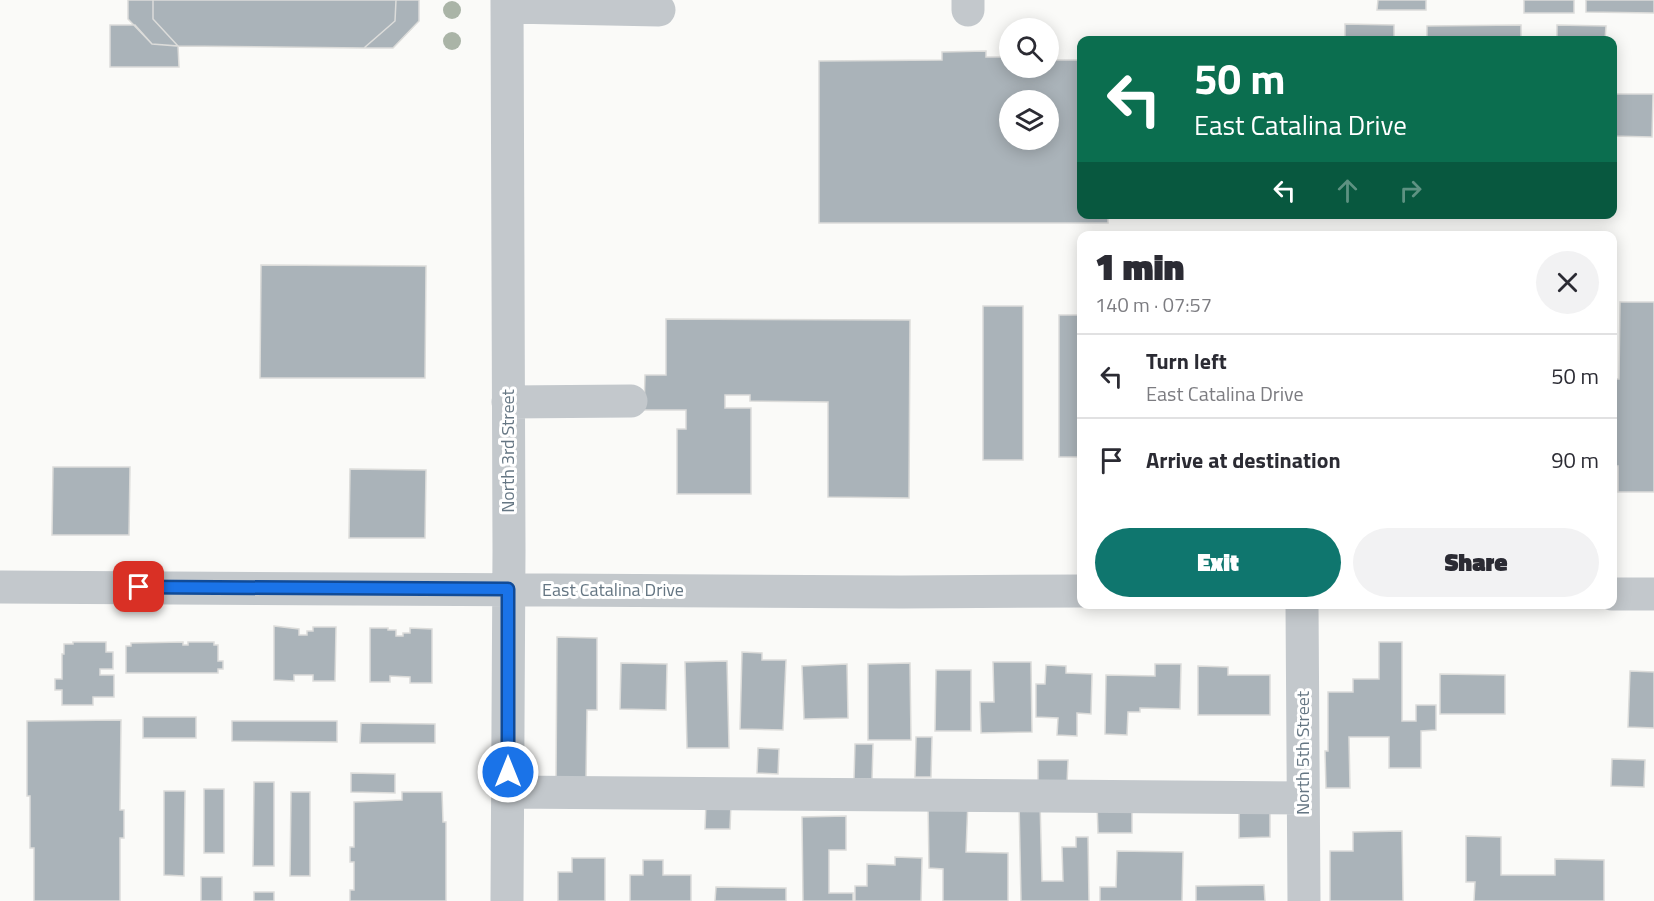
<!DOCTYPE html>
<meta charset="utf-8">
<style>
body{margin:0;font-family:"Titillium Web",sans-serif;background:#f2f2f3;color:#2b2b33;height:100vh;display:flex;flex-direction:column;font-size:22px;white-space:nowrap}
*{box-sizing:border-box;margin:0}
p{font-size:20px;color:#7c7c81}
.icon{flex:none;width:33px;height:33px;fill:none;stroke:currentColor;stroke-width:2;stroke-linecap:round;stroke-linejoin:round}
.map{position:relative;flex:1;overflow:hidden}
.panel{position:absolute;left:1077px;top:231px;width:540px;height:378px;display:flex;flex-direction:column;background:#fff;border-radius:12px;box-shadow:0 3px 15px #0003}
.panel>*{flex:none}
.banner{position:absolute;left:1077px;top:36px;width:540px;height:183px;border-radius:12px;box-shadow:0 3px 15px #0003;background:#0b6e4f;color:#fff;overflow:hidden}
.controls{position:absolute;left:999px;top:18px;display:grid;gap:12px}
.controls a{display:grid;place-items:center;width:60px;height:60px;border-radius:50%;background:#fff;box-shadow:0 3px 15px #0003;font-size:30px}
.pin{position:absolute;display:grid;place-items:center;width:51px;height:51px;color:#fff;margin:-26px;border-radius:12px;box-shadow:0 3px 9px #0006}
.me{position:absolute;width:66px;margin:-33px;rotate:0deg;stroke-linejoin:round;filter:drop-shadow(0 0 4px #0008)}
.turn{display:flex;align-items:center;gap:21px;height:126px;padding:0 18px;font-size:27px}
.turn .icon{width:78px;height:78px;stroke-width:2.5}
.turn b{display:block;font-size:42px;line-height:51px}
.lanes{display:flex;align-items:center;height:57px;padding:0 18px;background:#0003;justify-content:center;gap:30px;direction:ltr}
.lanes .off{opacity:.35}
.round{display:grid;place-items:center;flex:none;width:63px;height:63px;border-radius:32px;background:#f2f2f3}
.head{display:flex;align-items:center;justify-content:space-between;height:102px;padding:0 18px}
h1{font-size:36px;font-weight:800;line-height:45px}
.primary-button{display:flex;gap:12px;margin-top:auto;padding:12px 18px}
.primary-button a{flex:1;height:69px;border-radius:36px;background:#0f766e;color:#fff;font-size:24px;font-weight:800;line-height:69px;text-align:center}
.primary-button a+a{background:#f2f2f3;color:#2b2b33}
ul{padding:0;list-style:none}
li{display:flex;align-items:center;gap:18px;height:84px;padding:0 18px;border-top:2px solid #e1e1e2}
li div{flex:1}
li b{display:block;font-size:22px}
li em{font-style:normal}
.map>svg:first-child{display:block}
.building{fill:#aab3b9;stroke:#dcdcda;stroke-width:1.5;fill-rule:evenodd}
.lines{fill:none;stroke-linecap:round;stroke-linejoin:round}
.minor{stroke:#c3c8cc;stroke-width:33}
.tree{fill:#aab4a7}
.route-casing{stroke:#114b97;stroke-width:15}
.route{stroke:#1a73e8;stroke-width:10}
.labels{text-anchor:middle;stroke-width:6;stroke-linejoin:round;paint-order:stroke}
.street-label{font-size:18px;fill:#657683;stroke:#fff}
</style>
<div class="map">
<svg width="1654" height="901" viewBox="0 0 1654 901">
<rect width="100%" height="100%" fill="#fafaf8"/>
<path class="building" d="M128,0H153V19L178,46L152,44L128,19Z
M153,0H396L395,21L364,48L178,46L153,19Z
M396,0H419V21L393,48H364L395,21Z
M1378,0H1426V10H1377Z
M1524,0H1574V13H1524Z
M1586,0H1654V13L1586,12Z
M1345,24L1394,25V40H1345Z
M110,25H135L152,44L178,46L179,67H110Z
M1521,25V40H1427V26Z
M1557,25L1606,26L1605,40H1557Z
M986,51V57H1007V60H1010V68H1048V60H1082V214H1108V223H819V61L942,60V52ZM1010,100H1048V140H1010Z
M1612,94H1653L1652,137L1612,136Z
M261,265L426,266L425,378H260Z
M1620,302H1654V492H1618V466H1612L1613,379H1619Z
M983,306H1023V460H983Z
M1059,315H1082V457H1059Z
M666,319L910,320L909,498L828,497V402L750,401V395H725V408H751V494H677V429H686V410H644L645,375H666Z
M53,467H130L129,535H52Z
M350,469L426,470L425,538H349Z
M274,626L299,629V635H307V631H313V627H336L335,681H313V675H294V681L274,680Z
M370,628H388V630H396V636H403V633H410V628L432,629V683H410V677L390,676V682H370Z
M557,637L597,638V710H587L586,780H556Z
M73,642H106V652H113V669H100V675H114V697H93V705H62V690H55V679H62V654H64V644H73Z
M183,642V645H188V642H214V645H218V661H223V669H218V673H126V646H131V643Z
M1379,642H1402V721H1416V705H1436V730L1421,731V768H1389V737H1349L1350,788H1326L1325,751H1328V692H1353V679H1379Z
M742,652L762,653V660H786L783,730L740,729Z
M727,661L729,748H687L685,662Z
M993,662H1031L1032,732L981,733L980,702H994Z
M621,663L667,664L666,710L620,709Z
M910,663L911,740H868V664Z
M847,664L848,718L804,719L802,666Z
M1155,664H1181L1180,709L1140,708V712H1128L1127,735L1105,734L1106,675L1155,676Z
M1046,665L1066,666V673L1092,674L1091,714L1077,713V736L1057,735L1058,718L1036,717V684H1045Z
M1198,666L1228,667V675H1270V715H1198Z
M936,670H971V731H935Z
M1630,671L1654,672V728L1628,727Z
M1440,674L1505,675V714H1440Z
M143,717H196V738H143Z
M121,720L120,810H124V838H120V901H34V848H30V796H27V721Z
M232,721H337V742L232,741Z
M361,723L435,724V743H360Z
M916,737H932L931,777H915Z
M855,744H873L872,779H854Z
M758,748L779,749L778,774L757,773Z
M1612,759L1645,760L1644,787L1611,786Z
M1038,760H1068L1067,784L1038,783Z
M351,773L395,774V793L351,792Z
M254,782H274V866H253Z
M204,789H224V853H204Z
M164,791H185L184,876L164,875Z
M291,792H310V876H290Z
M402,792H442L443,822H446V901H350V890H354V862H350V847H354V802L402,800Z
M928,799L968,800L966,852L1008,853V901H943V869L929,868Z
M1019,801H1040L1042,881H1063L1062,847H1076V837H1088L1089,901H1021Z
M706,803H731L730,829H705Z
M1097,803H1132V833H1098Z
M1270,805V837L1239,838V806Z
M846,816V850H829V893H853V901H803L802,817Z
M1402,831L1403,901H1330V851H1353V832Z
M1466,836L1501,837V875H1555V859L1604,860V901H1474L1475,882H1466Z
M1117,851L1183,852L1182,901H1100V887H1116Z
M895,857L922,858L921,901H855V886H867V864L895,865Z
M572,858H605V901H558V872H572Z
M643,860H663V875H691V901H630V875H643Z
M201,877H222V901H201Z
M1264,885L1265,901H1196V886Z
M716,887L786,888V901H715Z
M254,892H274V901H254Z"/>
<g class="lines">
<path class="minor" d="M968,0V10
M507,7L659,10
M508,402L631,401
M0,587L901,592L1082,591
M1612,594H1654
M1302,604L1304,901
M508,792L1303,798
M507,901L509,550L507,0"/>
</g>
<g class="tree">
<circle cx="452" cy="10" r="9"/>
<circle cx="452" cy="41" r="9"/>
</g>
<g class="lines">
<defs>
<path id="route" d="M139,587L508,589V772"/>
</defs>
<use href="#route" class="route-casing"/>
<use href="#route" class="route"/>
</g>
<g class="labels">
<g class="street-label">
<text transform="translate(508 451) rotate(-90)" y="6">North 3rd Street</text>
<text x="613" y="596">East Catalina Drive</text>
<text transform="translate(1303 753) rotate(-90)" y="6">North 5th Street</text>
</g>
</g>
</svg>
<div class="controls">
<a><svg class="icon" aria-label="search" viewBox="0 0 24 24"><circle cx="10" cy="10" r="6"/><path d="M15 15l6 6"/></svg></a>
<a><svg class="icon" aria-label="layers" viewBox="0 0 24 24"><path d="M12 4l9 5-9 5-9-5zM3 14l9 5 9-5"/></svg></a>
</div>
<div class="pin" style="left:139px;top:587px;background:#d93025"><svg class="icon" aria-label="arrive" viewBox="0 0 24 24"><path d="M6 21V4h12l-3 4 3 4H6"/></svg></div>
<svg class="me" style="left:508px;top:772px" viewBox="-20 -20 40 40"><circle r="17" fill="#1a73e8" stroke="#fff" stroke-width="3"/><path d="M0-11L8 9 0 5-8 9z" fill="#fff"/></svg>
<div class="banner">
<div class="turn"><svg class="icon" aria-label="left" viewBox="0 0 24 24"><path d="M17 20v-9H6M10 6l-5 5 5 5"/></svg><div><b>50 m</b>East Catalina Drive</div></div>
<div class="lanes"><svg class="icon" aria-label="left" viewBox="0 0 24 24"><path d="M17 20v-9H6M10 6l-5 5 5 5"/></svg><svg class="icon off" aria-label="ahead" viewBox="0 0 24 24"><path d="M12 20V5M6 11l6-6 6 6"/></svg><svg class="icon off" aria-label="right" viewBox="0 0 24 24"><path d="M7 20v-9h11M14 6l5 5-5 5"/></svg></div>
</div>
<section class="panel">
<div class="head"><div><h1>1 min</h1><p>140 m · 07:57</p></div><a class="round"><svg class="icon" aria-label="close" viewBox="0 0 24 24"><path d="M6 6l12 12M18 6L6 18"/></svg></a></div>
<ul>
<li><svg class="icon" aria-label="left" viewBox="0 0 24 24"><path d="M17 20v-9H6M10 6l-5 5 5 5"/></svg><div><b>Turn left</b><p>East Catalina Drive</p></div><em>50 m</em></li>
<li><svg class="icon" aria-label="arrive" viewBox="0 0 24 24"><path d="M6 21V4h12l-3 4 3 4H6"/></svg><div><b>Arrive at destination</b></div><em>90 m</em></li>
</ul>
<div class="primary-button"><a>Exit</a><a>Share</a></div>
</section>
</div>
